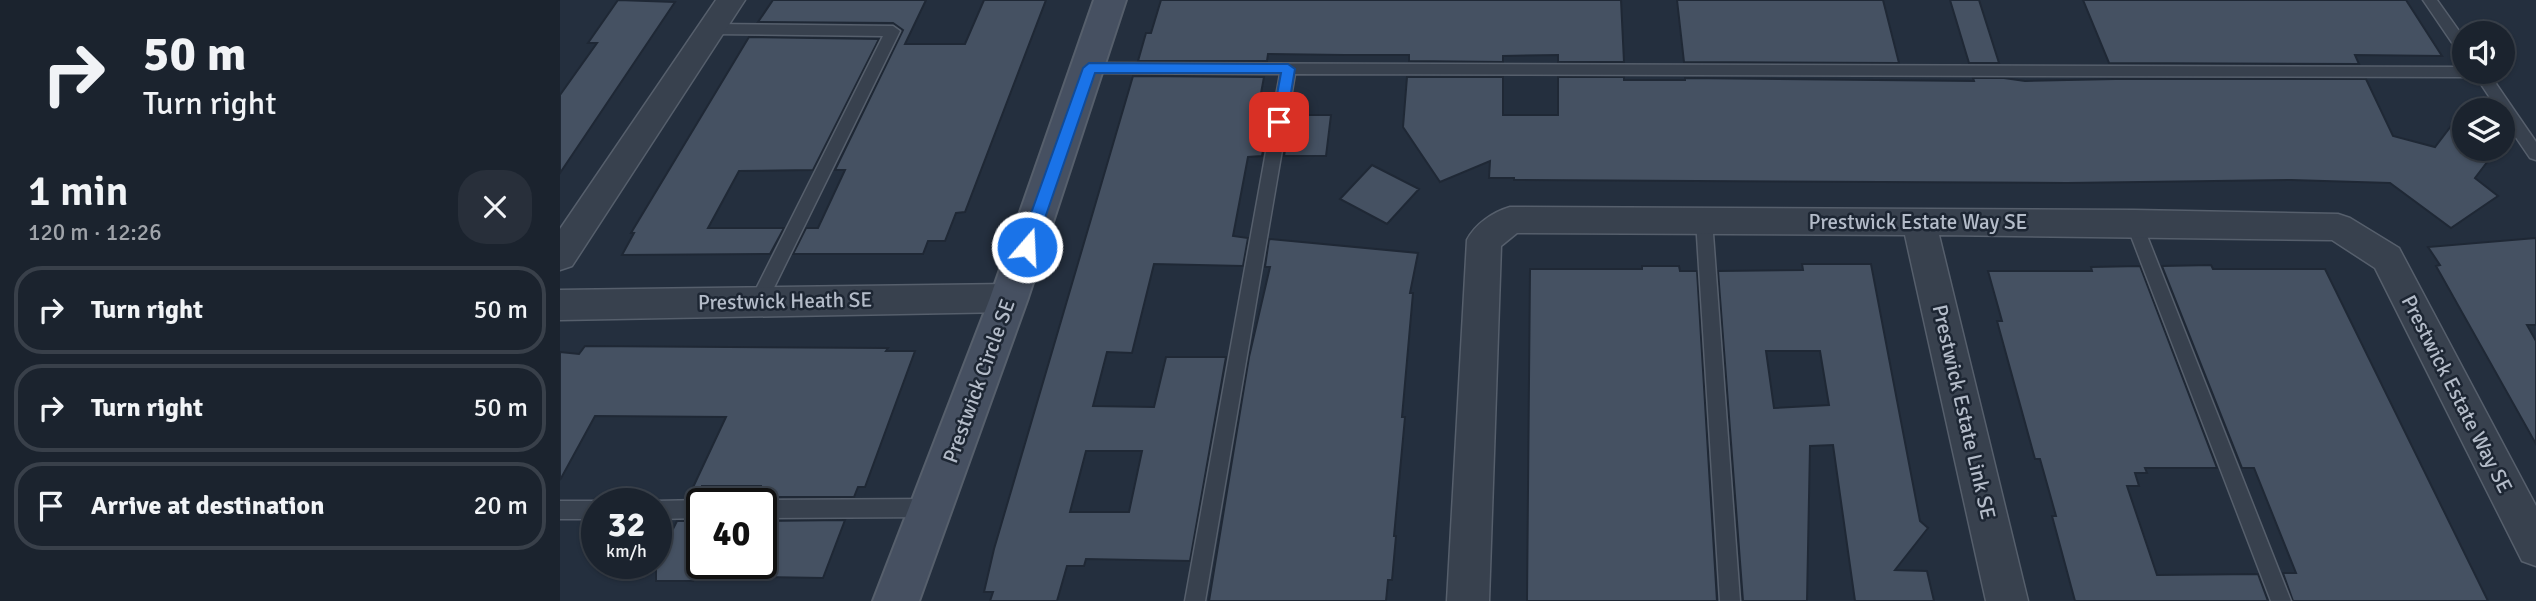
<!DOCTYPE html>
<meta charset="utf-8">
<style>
body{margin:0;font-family:Signika,sans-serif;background:#282f3a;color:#f1f3f6;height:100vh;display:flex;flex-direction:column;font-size:26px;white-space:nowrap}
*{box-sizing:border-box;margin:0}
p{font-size:23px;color:#a0a4aa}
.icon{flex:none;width:38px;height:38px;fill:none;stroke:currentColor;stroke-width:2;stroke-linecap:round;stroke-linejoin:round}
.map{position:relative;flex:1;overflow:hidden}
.details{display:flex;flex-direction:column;background:#1b232e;width:560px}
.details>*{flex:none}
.top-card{background:#1b232e;color:#f1f3f6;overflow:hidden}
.fabs{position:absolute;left:1892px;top:21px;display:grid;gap:14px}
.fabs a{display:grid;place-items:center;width:63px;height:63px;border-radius:50%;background:#1b232e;box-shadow:0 2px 5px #0004,0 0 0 2px #39404a;font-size:35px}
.speed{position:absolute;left:21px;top:488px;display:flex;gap:14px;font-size:35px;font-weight:700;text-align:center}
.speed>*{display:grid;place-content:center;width:91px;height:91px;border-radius:50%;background:#1b232e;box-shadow:0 2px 5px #0004,0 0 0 2px #39404a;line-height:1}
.speed small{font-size:18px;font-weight:400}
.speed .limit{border:4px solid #111;border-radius:10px;background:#fff;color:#111}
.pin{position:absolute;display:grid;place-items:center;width:60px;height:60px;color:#fff;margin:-30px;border-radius:14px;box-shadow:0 4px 10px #0006}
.me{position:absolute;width:77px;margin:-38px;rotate:19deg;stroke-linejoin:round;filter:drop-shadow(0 0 5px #0008)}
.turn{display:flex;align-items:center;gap:24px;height:147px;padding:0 28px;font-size:32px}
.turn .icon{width:91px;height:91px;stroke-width:2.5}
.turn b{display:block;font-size:49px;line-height:60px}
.round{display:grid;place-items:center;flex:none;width:74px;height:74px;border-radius:28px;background:#282f3a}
.headline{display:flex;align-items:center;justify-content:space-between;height:119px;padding:0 28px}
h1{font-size:42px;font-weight:600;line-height:52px}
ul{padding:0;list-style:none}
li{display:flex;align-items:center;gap:21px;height:88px;margin:0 14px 10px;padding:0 14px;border:4px solid #39404a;border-radius:28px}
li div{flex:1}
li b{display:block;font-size:26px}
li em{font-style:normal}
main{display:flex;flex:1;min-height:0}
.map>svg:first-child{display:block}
.building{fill:#455162;stroke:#1f2835;stroke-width:2;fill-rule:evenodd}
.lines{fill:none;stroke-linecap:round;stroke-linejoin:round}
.lane-casing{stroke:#565f6c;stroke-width:3}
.street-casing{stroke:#565f6c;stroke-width:3}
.secondary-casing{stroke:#565f6c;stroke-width:4}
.lane{fill:#38414e;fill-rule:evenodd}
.street{fill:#38414e;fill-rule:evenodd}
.secondary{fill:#465061;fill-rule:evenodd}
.route{fill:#1a73e8;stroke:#114b97;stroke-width:2}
.labels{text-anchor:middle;stroke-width:5;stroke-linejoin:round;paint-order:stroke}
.street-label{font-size:21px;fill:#b4bcc9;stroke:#1d2633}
</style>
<main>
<section class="details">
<div class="top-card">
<div class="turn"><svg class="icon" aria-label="right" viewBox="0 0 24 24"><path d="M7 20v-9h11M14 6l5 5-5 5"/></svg><div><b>50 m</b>Turn right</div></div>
</div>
<div class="headline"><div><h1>1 min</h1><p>120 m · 12:26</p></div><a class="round"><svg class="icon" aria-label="close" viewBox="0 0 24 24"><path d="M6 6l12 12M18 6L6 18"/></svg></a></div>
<ul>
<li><svg class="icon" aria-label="right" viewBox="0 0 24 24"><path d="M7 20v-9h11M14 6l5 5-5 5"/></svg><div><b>Turn right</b></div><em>50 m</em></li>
<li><svg class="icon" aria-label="right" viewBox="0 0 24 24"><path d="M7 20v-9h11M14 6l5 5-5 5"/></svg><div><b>Turn right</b></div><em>50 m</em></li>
<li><svg class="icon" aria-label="arrive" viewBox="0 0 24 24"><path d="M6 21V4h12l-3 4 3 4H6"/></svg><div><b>Arrive at destination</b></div><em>20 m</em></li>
</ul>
</section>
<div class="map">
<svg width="1976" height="601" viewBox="0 0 1976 601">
<rect width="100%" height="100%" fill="#242f3e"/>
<path class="building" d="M58,0L115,2L0,173V95L37,43H28Z
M213,0H366L345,44H405L424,0H486L405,212L396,213L385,241H368L363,254H233L246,228H258L285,170H275L343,30L333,23L198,22Z
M601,0H1061L1064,62H998V55L943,56V62L849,61V55H784L708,54L707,61H578L586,33H591Z
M1117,0H1323L1339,63L1124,62Z
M1390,0H1419L1439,63H1409Z
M1523,0H1846L1882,56L1795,55L1799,64L1549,63Z
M189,37L319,39L253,170L179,171L148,228H224L210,254L62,255L74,233H71Z
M573,76L704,77L697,115H710L702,156L688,157L673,236L688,238L683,266L594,264L572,353L547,352L533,406L594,407L606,357H666L630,561L526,559L524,566H507L497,601H430L433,592H424L434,549ZM526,451H582L569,512H510Z
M847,77H943V115H998V77H1064V80H1125V78L1414,81L1413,78H1444L1465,81L1555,79H1806L1833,136L1875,147L1904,109V149H1937L1915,178L1938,196L1891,228L1830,183L1731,180L1507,183L954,180V178H929L930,161L880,182L843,127Z
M731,115H771L766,156H724Z
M812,165L859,189L827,224L780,199Z
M1976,238V325H1967L1976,341V444L1876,266L1880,265L1868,247Z
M709,239L858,253L850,293H853L842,417H845L834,536H836L832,580H828L826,601H649L689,357L710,267H705Z
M1242,264H1311L1360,521L1368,528L1335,570L1367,571L1374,601H1295L1273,445L1250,446L1247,601H1183L1158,271L1243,270ZM1206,351H1260L1269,405L1214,408Z
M1651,265L1653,269H1765L1928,601H1733L1723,573H1736L1694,468H1682L1602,266Z
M1082,266H1119L1120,271H1137L1157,601H967L970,269H1082Z
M1580,266L1657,468H1585L1587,473H1575L1579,486H1567L1597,575L1698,574L1708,601H1515L1492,516H1496L1480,459H1475L1437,321H1442L1428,271H1532L1531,267Z
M25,346L328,348L326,351H355L305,487H298L294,497H201V486H142V497L128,498L166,417L35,416L0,480V352L19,354Z
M285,520L263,578L201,577V521Z
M117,521H142V577H135L133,581H96V531H112Z"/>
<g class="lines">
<defs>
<path id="lane" d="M1863,0H1877L1904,38V54L1899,53Z
M151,24L333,26L340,31L205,306L199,308L193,306L190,301L323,36L151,34L144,29Z
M529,63L1904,67V72H1912L1904,77L735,74L645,601H625L720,74L529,73L522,68Z
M1913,72H1928L1976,142V160L1970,158L1942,117V110H1938Z
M1144,213L1150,215L1152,220L1180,601H1160L1136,220L1138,215Z
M1574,216L1580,218L1582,223L1731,601H1711L1566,223L1568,218Z
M372,499L379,501L382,508L379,515L372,517L201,518V504H193L201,500Z
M142,500L150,504H142V518L96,519V504H89L96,501Z
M0,501H37L44,504H37V519H0Z"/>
<path id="street" d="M156,0H185L12,266L0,270V229Z
M950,207L1574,210L1778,214L1790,218L1839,248L1976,506V566L1962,561L1815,268L1772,240L1379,235L1468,601H1426L1345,235L957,233L941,246L929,601H887L907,240C915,224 933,212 950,207Z
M449,284L461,288L466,298L461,308L449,312L0,320V290Z"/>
<path id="secondary" d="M534,0H566L468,298L359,601H313L430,298Z"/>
</defs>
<use href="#lane" class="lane-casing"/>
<use href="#street" class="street-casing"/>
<use href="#secondary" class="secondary-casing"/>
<use href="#lane" class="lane"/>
<use href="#street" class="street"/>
<use href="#secondary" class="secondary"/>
</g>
<path class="route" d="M529,63L728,64L735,69L726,122L719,127L712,122L721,73H535L475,247L473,251H462L459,247L523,68Z"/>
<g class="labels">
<g class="street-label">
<text x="1358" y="229">Prestwick Estate Way SE</text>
<text transform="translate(225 301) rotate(-1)" y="7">Prestwick Heath SE</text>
<text transform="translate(419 381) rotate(-70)" y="7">Prestwick Circle SE</text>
<text transform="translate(1897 394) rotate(63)" y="7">Prestwick Estate Way SE</text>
<text transform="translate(1404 412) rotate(77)" y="7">Prestwick Estate Link SE</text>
</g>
</g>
</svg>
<div class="fabs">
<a><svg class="icon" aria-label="sound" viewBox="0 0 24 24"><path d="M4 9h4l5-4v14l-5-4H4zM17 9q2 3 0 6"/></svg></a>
<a><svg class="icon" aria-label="layers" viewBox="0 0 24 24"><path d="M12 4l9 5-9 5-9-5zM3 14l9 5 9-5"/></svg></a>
</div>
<div class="speed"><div>32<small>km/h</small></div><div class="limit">40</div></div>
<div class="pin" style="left:719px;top:122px;background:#d93025"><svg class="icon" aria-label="arrive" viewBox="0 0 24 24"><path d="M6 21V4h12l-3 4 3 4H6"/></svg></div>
<svg class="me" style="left:467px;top:247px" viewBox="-20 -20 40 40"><circle r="17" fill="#1a73e8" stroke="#fff" stroke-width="3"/><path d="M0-11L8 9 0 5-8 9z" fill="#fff"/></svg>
</div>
</main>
